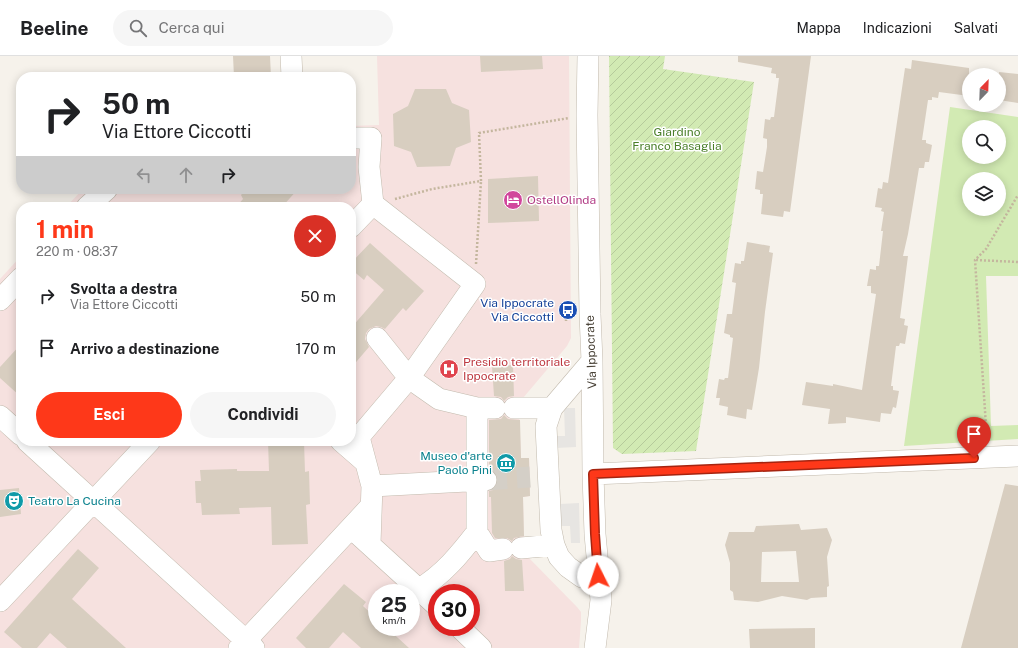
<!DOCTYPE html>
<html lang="it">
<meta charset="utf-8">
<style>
body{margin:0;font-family:"Public Sans",sans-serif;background:#f6f6f6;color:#202124;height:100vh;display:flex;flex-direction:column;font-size:15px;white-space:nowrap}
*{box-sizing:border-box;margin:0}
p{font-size:13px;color:#757577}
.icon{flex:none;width:22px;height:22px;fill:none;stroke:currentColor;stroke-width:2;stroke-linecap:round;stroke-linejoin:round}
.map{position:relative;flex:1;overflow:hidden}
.details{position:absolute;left:16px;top:146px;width:340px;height:244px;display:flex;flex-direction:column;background:#fff;border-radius:16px;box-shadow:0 2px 10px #0003}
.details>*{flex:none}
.hud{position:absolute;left:16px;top:16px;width:340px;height:122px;border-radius:16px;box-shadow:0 2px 10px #0003;background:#fff;color:#202124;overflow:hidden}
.needle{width:26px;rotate:23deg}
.fabs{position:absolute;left:962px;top:12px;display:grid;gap:8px}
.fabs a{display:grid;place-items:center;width:44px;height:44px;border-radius:50%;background:#fff;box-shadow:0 2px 10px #0003;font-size:20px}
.speed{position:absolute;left:368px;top:528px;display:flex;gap:8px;font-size:20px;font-weight:700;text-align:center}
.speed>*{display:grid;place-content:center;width:52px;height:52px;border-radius:50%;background:#fff;box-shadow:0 2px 10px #0003;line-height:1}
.speed small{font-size:10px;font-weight:400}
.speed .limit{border:6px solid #d22;background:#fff;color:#111}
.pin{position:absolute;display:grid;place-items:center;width:34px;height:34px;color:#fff;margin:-41px -17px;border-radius:50% 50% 50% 0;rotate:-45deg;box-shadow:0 0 4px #0007}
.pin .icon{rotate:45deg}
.me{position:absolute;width:44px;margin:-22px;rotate:356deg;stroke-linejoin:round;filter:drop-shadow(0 0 3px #0008)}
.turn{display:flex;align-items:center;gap:14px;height:84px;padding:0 20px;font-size:18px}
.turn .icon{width:52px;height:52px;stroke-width:2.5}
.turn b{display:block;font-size:28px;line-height:34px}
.lanes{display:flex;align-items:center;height:38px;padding:0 20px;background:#0003;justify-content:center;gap:20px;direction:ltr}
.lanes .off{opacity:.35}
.round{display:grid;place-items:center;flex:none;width:42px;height:42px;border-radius:21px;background:#f6f6f6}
.overview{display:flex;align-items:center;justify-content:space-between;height:68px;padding:0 20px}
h1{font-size:24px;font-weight:700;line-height:30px;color:#fe3819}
.primary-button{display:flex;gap:8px;margin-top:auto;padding:8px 20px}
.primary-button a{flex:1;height:46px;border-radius:24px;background:#fe3819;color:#fff;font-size:16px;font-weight:700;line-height:46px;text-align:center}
.primary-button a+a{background:#f6f6f6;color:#202124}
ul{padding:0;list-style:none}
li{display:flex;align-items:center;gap:12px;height:52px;padding:0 20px}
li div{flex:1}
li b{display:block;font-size:15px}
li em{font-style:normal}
header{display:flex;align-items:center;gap:24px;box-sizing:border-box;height:56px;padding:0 20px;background:#fff;border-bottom:1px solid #e0e0e0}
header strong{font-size:19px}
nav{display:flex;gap:22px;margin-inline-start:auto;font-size:14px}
.search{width:280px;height:36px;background:#f6f6f6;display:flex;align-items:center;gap:10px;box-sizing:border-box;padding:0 14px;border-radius:22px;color:#757577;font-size:15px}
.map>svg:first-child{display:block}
.medical{fill:#f6e1df;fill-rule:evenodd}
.green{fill:#d2eab3;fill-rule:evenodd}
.garden{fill:url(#garden-furrows)}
.parking{fill:#e7e5e2}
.building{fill:#d8cec0;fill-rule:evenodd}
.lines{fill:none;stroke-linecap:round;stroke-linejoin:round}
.minor-tunnel{stroke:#d4cfc7;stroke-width:21;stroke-dasharray:21 10;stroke-linecap:butt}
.minor-casing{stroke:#c2baad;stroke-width:22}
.path{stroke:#c4b69e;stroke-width:2.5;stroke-dasharray:2 2;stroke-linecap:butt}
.minor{stroke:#fff;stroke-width:21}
.route-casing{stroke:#a52410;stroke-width:10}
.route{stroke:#fe3819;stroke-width:7}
.labels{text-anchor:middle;stroke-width:3;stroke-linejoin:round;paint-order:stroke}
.park-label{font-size:12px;fill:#4a7f29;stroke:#fff}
.hotel-label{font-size:12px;fill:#b23c85;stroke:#fff;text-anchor:start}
.transit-label{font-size:12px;fill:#164399;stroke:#fff;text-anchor:end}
.street-label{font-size:12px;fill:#4a4338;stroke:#fff}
.health-label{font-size:12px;fill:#be3a42;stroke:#fff;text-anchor:start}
.culture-label{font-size:12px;fill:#0d838f;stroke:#fff;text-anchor:end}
</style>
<header>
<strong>Beeline</strong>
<div class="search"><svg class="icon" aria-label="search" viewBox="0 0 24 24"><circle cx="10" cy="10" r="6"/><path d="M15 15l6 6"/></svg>Cerca qui</div>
<nav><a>Mappa</a><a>Indicazioni</a><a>Salvati</a></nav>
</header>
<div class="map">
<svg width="1018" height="592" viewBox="0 0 1018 592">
<defs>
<pattern id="garden-furrows" width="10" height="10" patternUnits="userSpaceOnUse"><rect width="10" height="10" fill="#d2eab3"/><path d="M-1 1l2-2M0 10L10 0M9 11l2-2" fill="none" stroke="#b6ca9b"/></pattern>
</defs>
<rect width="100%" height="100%" fill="#f6f2eb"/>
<path class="medical" d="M377,0H569L571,282L567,290L523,342L519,356L521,402H529L530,421V440L523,441L524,487L529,502L577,551L581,556V565L579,592H0V223L21,200V385H351V151H66L83,133H351V70L379,69ZM377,537H411V571H377ZM437,537H471V571H437Z"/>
<path class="green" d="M950,51L1018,61V220H986L991,370L1018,369V383L904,390ZM969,71H999V101H969ZM969,123H999V153H969Z"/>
<path class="garden" d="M609,0H665L663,13L754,26L696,395L622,398L613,392Z"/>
<path class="parking" d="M564,352H575L576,391L556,392L555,380H565Z
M579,447L580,487H571L570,470H560V448Z"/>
<path class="building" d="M233,0H270L271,21H234Z
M480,0H542L543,13L481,16Z
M738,0H811L790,156L784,155L783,161L761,158L763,138H760V134L755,133L757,115L763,116L767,91V83L763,82L765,63L770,64L771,61H774L779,22H776V18L771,17L772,12L738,6Z
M912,4L969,12V40L939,36L938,42L932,41V44H928L922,84H926V87L932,89L929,106H925L924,112H919L908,178L903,200H908L900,262L905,263L904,269L908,270L905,288L900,287L899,290H896L891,330H893V334L899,335L896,352L893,351L891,358L881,357L880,366L846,361V367L828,368L830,353L802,349L806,326L833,330V328L862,334L876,238L871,237V230H867L870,213L876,214V210H879L883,175H881L884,156L881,155L882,152L875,151L878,132L882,133L883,126L888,127L905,12L911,13Z
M999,16L1018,18V47L999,44Z
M415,33H446L452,47L469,54L471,86L456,92L450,110L417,111L411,96L394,90L393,58L408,50Z
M538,120L539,165L488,167V123Z
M246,133H298L282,151H236L243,143L241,139Z
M747,186L770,190L769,196L773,197L765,256L759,312L752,354L747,353L746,363L727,359L728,351L719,349L720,342H716L719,323L724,324L725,322H728L733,282L730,281V279L724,277L727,258H732L736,227L732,226L735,207L741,208V205H744Z
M370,187L424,235L406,255L403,252L385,273L381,271L376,270L369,273L366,277L365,283L369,291L351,312V272L384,234L367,219L364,224L351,213V207Z
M21,288V341L0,322V311Z
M513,309L514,340L508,341L504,345L501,341L494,340L492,310Z
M504,359L508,363L520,364L521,402H529L530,440L523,441L524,480L514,482L512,485L507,482H495L492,477L491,441H489V435L493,434L496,430L498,424L496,417L489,413V364L501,363Z
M268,385H304L305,416L309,415L310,448L306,449L308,488L272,489L271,451L239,452L240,458L202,459L201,447H196L195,425H201L200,414L237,413V415H269Z
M1005,428L1018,430V592H961Z
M19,432L21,458L0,461V434Z
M799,468L801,474L827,472L832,484L827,501L829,530L827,531V541L811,542L807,544L782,540L758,546L734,544L733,536L730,534V507L725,489L729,476H754L756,470ZM796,495L799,526H761L762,496Z
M78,493L99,512L72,543L126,592H67L50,577L37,592H22L4,576Z
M512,500L516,503L522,504L524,535H505L504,505L510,503Z
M344,528L366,546L363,550L377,563V571H386L409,592H361L343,576L329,592H306L296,582Z
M815,572V592H750L749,573Z"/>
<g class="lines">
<path class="minor-tunnel" d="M486,424L530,421"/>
<defs>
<path id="minor" d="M291,0L292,21
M588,0L587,59L590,258L592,305L593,418L595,478L601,544L595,592
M351,82H371L369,111L373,148L475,228L409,322L359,381L372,430L370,488
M87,151L107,133
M351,171L373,148
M0,244L21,222
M377,282L409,322L439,343L477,352
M592,305L552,352L546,370L551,474L554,489L559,501L568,511L582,521L598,520
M495,352H477V476L489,495L503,493
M514,352H552
M0,360L21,379
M27,385L254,592
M341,385L364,405
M593,418L1018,400
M372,430L486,424
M359,479L437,550
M521,492L554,489
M419,533C443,519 460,498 477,476
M0,545L150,385
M459,571L481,592
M239,592L370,451"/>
</defs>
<use href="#minor" class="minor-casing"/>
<path class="path" d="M395,143L432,133L481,125L479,77L569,62
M976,204L1018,206
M476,208L481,125
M566,265L567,245
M987,385L975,204L986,193L1018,139"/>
<use href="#minor" class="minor"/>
</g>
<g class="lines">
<defs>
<path id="route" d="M598,520L595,478L593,418L974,402"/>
</defs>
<use href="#route" class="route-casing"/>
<use href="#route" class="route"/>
</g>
<defs>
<symbol id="hotel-disc" viewBox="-11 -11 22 22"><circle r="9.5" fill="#d1479c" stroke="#fff"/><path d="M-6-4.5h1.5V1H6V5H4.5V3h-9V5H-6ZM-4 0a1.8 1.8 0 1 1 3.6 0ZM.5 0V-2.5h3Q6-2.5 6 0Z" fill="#fff"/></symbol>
<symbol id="bus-disc" viewBox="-11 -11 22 22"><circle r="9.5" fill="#1a4fb4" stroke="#fff"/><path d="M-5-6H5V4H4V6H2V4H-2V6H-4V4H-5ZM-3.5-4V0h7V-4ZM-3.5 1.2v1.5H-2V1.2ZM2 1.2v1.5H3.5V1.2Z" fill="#fff"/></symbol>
<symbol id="hospital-disc" viewBox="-11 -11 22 22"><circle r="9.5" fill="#e0444e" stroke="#fff"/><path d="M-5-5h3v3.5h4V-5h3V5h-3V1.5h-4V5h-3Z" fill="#fff"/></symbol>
<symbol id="museum-disc" viewBox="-11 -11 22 22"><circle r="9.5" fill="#0f9aa8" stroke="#fff"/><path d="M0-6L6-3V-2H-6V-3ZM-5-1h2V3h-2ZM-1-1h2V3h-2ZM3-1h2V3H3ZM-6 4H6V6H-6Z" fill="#fff"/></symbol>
<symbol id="theatre-disc" viewBox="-11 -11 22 22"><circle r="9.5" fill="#0f9aa8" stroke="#fff"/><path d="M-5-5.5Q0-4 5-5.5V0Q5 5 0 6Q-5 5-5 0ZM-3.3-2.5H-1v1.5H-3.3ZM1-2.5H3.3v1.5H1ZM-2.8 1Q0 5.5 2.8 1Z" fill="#fff"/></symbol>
</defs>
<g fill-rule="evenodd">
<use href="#hotel-disc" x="502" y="133" width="22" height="22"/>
<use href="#bus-disc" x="557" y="243" width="22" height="22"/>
<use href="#hospital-disc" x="438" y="302" width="22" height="22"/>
<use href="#museum-disc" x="495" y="396" width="22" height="22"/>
<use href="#theatre-disc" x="3" y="434" width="22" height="22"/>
</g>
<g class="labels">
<g class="park-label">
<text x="677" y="80">Giardino<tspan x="677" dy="14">Franco Basaglia</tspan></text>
</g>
<g class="hotel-label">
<text x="527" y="148">OstellOlinda</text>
</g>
<g class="transit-label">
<text x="554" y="251">Via Ippocrate<tspan x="554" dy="14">Via Ciccotti</tspan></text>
</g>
<g class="street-label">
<text transform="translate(591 296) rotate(-92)" y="4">Via Ippocrate</text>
</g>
<g class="health-label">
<text x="463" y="310">Presidio territoriale<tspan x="463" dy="14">Ippocrate</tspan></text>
</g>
<g class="culture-label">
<text x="492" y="404">Museo d'arte<tspan x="492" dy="14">Paolo Pini</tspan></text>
<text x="28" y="449" text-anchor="start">Teatro La Cucina</text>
</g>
</g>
</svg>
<div class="fabs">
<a><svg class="needle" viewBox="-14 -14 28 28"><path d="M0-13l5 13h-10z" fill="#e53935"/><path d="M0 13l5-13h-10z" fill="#757577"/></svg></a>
<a><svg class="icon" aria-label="search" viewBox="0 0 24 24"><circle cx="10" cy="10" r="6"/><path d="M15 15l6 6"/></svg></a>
<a><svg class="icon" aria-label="layers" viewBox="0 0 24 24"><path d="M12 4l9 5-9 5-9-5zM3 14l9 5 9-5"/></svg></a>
</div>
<div class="speed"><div>25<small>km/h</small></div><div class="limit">30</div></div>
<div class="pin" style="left:974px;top:402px;background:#d93025"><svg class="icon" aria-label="arrive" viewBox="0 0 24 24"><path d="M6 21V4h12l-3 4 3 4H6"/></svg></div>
<svg class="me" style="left:598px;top:520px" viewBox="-20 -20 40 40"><circle r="19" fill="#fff"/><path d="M0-13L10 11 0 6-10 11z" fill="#fe3819"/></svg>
<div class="hud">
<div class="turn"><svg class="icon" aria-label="right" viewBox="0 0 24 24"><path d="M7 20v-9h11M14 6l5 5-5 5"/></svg><div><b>50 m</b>Via Ettore Ciccotti</div></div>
<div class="lanes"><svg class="icon off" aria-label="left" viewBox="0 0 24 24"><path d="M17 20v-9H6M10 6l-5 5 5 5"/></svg><svg class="icon off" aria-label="ahead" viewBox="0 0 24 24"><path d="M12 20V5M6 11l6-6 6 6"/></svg><svg class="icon" aria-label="right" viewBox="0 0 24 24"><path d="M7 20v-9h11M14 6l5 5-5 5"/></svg></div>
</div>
<section class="details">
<div class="overview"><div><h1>1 min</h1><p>220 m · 08:37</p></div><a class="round" style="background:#d93025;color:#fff"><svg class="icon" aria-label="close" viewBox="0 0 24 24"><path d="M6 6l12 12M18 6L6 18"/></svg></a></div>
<ul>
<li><svg class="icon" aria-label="right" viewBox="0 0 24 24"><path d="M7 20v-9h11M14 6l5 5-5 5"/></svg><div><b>Svolta a destra</b><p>Via Ettore Ciccotti</p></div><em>50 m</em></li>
<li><svg class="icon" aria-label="arrive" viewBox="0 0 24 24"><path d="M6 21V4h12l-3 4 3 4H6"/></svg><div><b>Arrivo a destinazione</b></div><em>170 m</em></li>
</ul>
<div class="primary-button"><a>Esci</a><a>Condividi</a></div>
</section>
</div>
